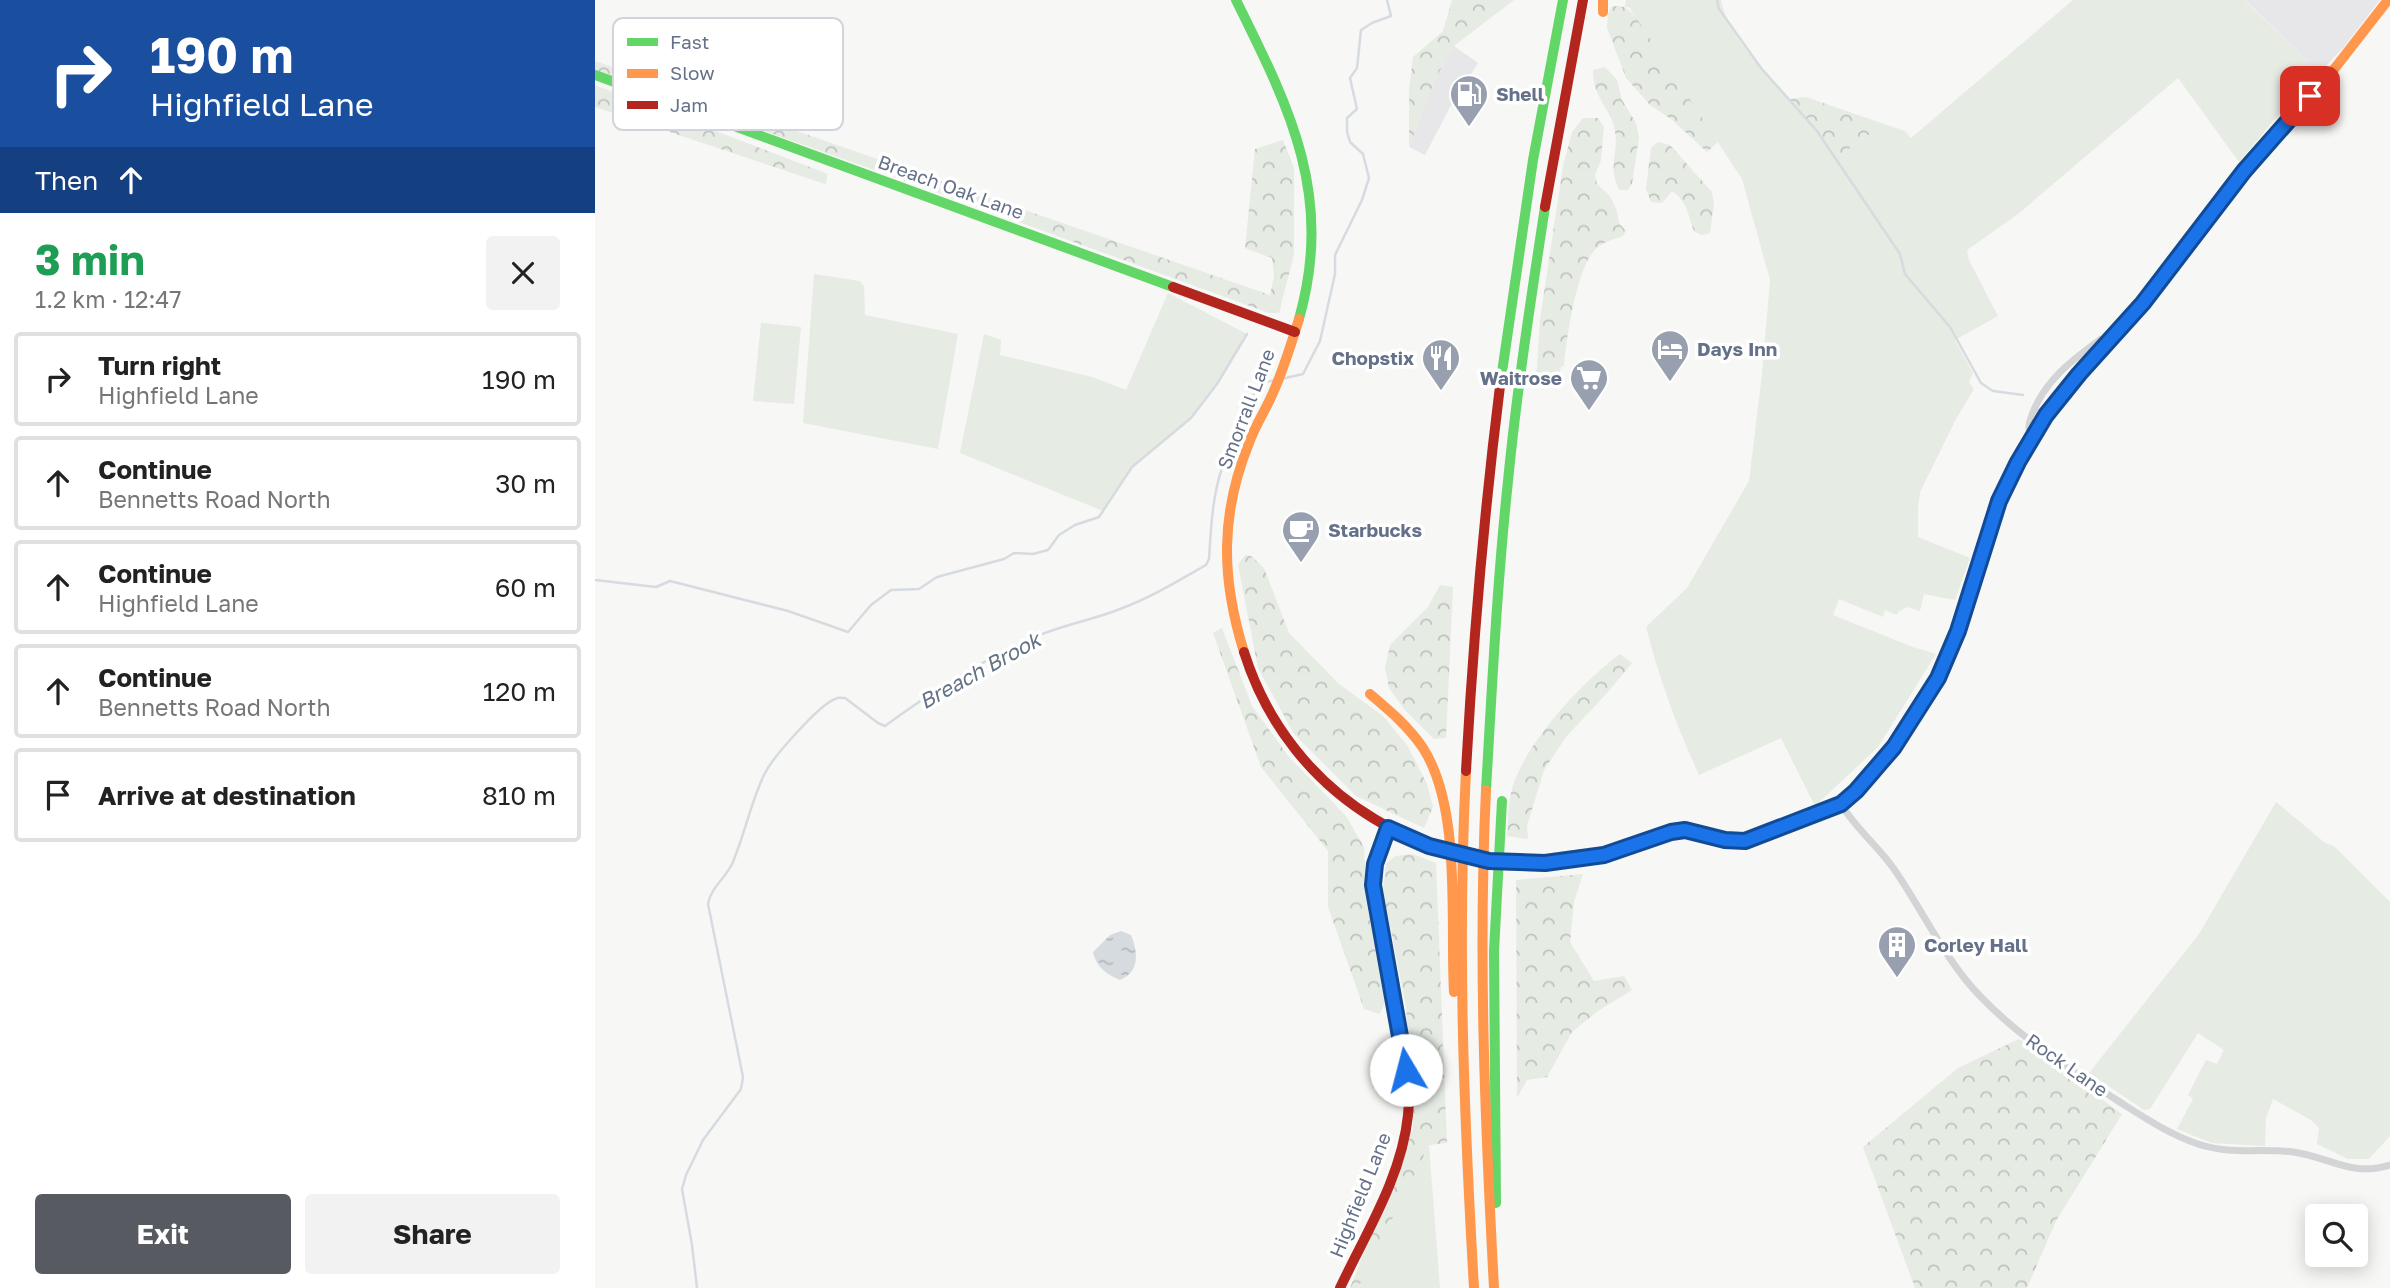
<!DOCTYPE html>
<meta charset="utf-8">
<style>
body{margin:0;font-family:"Golos Text",sans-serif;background:#f2f2f2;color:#222;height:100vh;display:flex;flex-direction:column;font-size:26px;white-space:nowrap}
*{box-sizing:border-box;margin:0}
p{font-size:23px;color:#767676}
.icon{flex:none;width:38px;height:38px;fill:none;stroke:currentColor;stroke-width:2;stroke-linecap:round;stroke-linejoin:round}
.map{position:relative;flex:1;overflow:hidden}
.details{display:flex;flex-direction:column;background:#fff;width:595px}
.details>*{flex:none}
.top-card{background:#1a4fa0;color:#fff;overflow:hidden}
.fabs{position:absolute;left:1710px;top:1204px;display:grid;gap:14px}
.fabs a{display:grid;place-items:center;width:63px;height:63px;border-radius:7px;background:#fff;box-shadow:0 4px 18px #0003;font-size:35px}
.pin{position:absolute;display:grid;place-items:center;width:60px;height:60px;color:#fff;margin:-30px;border-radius:14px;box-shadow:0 4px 10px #0006}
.me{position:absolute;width:77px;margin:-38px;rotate:352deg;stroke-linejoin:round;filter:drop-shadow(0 0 5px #0008)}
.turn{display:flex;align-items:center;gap:24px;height:147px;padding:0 35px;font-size:32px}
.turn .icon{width:91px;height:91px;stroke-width:2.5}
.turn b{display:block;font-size:49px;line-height:60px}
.then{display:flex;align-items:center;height:66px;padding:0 35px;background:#0003;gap:14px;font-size:26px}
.round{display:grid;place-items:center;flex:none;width:74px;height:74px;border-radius:7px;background:#f2f2f2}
.headline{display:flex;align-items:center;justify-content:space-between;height:119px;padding:0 35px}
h1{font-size:42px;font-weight:700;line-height:52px;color:#1e9e55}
.cta{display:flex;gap:14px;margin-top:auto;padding:14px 35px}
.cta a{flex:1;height:80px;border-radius:7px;background:#575b61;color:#fff;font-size:28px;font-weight:700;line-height:80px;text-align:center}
.cta a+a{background:#f2f2f2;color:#222}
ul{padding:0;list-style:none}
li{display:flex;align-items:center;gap:21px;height:94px;margin:0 14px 10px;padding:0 21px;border:4px solid #e0e0e0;border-radius:7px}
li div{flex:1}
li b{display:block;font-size:26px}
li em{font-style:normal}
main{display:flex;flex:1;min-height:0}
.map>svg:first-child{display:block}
.built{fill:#e7e7e9}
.grass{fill:#e6ebe4}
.forest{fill:url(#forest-crowns)}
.water{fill:url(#water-ripples)}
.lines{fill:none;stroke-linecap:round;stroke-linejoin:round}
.stream{stroke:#d6dbe0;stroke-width:2.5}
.street{stroke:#d3d4d5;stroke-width:7}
.fast{stroke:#63d668;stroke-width:10}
.slow{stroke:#ff974d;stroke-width:10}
.jam{stroke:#b3261e;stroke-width:10}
.route-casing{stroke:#114b97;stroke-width:18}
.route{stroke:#1a73e8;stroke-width:12}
.labels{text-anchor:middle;stroke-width:7;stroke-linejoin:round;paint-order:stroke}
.poi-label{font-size:19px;font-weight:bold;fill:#657189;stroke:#fff;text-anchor:start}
.street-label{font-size:19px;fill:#657189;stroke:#fff}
.water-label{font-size:21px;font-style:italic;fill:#617384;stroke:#fff}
.key{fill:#fff;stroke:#d1d4dc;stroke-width:2}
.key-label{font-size:19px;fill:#657189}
</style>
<main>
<section class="details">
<div class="top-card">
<div class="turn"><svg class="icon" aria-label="right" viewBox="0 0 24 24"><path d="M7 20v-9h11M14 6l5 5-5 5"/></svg><div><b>190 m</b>Highfield Lane</div></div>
<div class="then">Then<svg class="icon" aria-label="ahead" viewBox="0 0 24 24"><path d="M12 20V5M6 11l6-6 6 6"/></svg></div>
</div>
<div class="headline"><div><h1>3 min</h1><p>1.2 km · 12:47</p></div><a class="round"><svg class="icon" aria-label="close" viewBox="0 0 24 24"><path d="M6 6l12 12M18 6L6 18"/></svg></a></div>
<ul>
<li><svg class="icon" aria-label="right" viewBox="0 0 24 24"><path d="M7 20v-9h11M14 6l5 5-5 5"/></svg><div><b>Turn right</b><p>Highfield Lane</p></div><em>190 m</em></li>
<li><svg class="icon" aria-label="ahead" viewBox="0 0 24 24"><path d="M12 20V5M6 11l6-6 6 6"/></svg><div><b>Continue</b><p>Bennetts Road North</p></div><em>30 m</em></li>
<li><svg class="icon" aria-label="ahead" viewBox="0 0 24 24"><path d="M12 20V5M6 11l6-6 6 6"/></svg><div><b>Continue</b><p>Highfield Lane</p></div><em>60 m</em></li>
<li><svg class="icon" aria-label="ahead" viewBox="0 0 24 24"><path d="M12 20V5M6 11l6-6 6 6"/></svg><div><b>Continue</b><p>Bennetts Road North</p></div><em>120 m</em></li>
<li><svg class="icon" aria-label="arrive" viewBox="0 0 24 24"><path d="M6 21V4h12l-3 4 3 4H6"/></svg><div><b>Arrive at destination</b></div><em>810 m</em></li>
</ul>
<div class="cta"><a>Exit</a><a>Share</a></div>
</section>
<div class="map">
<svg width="1795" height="1288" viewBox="0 0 1795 1288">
<defs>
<pattern id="forest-crowns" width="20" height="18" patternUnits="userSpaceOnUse" patternTransform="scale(1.75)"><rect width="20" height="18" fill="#e6ebe4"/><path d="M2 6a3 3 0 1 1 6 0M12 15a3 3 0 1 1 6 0" fill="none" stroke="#bec3bf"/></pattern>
<pattern id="water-ripples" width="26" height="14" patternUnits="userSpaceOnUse" patternTransform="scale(1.75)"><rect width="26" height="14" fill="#d6dbe0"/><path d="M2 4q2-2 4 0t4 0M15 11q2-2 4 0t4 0" fill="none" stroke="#b1b6bb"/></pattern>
</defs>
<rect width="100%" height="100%" fill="#f7f7f6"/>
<path class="built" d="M1652,0H1785L1748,48L1725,72L1651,1Z
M859,46L883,63L855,107L830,155L814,147L842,74Z"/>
<path class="grass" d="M1031,0H1126C1133,37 1173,74 1197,102C1213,120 1227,138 1241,158L1289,124L1310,131L1316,138L1478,0H1652L1651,2L1725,72L1697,99L1644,162L1583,78L1423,214L1372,250L1374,260L1403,316L1360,340L1378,373L1374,382L1379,389L1361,419L1325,492L1323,508V537L1375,558L1360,600L1329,594L1325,611L1312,607L1303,612L1302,615L1290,610L1288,617L1244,599L1238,615L1318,647L1341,654L1283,747L1220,806L1186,738L1104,775C1082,727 1064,678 1051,627L1092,588L1154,481L1167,374L1175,280L1147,179L1034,7H1030Z
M219,274L265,281L269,286L270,315L363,334L343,449L208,423Z
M573,293L652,334L621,386L596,418L537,467L508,511L365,453L389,334L406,340L405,355L497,377L531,390Z
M166,323L206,327L199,404L158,401Z
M1681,802L1730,843L1739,846L1795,902V1136L1774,1159H1753L1722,1144L1724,1128L1716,1120L1678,1099L1671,1118L1670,1146L1617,1143L1582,1129L1598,1099L1593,1095L1611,1060L1622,1064L1629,1050L1603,1033L1555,1109L1549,1110L1494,1073L1604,934Z
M834,1145L845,1288H763Z"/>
<path class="forest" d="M857,0H919L859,46L841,77L814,147V91L818,57L848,31Z
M1017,6L1030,7L1040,16L1123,142L1112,152L1076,119L1055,105L1031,78L1012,28L1013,14Z
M0,61L675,295L679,276L677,258L650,248L660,149L688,140L699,168V254L684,313H674L319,184L0,71Z
M1010,67L1022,80L1027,100L1041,123L1044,137L1037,184L1033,190H1024C1022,186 1020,180 1019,175C1017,161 1023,145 1020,131C1016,108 997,97 998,70Z
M0,85L233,174L230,184L0,107Z
M1211,97L1289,124L1241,158L1222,131L1194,99Z
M988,118H1003L1009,127L1006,160L1000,175L1002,184L1015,196L1022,211L1024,223L1031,231L1028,236C1020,239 1010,241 1003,247C982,262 971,340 969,366L966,367L963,380L941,382L945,319L968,166L977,132Z
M1063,142L1075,145L1117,192L1119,204L1115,233L1106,235L1099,231C1093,215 1092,201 1077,191L1067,203L1056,202L1051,189L1056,148Z
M650,555L656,556L669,568L694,633L744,684L788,716L812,745L832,784L838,807L829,828L761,796L699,734L663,668L643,565Z
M845,585L858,587L851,738L839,739L810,710L794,688L790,668L795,645L833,607Z
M627,628L657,706L694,757L751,816L769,847L773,911L790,1002L785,1014L769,1009L733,907V851L666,767L618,633Z
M1025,654L1037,663L1013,692L971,737L949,770L932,826L933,839L912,836C913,822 913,807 916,793C926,747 987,682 1025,654Z
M818,854L841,863L852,1143L834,1145L763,1288H755L818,1129L811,1007L788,890L791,864L800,856Z
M988,874L979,902L975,942L999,981L1029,976L1037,990L1003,1011L977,1032L952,1077L932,1080L922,1098L921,880Z
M1424,1039L1527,1114L1461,1221L1432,1288H1320L1268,1147L1363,1068Z"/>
<path class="water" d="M526,931L536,935C543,952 545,972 525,980C511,974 501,967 498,952L515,935Z"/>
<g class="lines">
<path class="stream" d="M1122,0L1124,9L1166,68L1222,131L1305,254L1310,274L1355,327L1386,383L1398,391L1428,395
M686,379L708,374L725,341L740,274V255L767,200L774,178L768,154L755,142L752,132V118L762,109L755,78L762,68L766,30L777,23L796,16L792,0
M0,580L61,587L75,581L193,611L253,632L276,605L296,590L324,589L342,577L409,559L419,553L438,554L453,550L464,535L480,525L504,517L537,467L596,418L622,384L652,334
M102,1288L97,1245L87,1189L91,1175L108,1140L146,1089L148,1077L113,904C116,887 130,879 137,864C150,835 156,800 170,773C178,757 224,705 240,699C243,697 247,698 250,698L283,723L290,726C335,693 383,663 433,640C462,626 495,621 525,609C555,598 583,581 611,565L614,559C616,529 617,498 627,468C636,439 650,411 664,384L680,380"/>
<path class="street" d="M1437,436C1432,429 1434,423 1437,415C1449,381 1477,360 1506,339L1515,340
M1246,804C1260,828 1283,846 1299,869C1328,911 1350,960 1385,996C1424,1037 1473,1068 1520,1099C1547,1116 1573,1134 1603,1144C1636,1155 1665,1148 1698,1152C1735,1157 1755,1177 1795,1165"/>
<path class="fast" d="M641,0C695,109 739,195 704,319
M0,75L578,287
M905,386L938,160L968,0
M1313,725C1328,701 1345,678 1355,651C1376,602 1384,547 1405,499C1429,444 1463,397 1503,353
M891,790C897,687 902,584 913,481C922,389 936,298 950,207
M793,828C789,840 783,852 780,864C772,901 789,956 797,993
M901,1203L899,951L907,801"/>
<path class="slow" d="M1008,0V12
M1503,353L1548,303L1649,171L1733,77L1793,0
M649,652C626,578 625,515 654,443C660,426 670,411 677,395C688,371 696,345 704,319
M775,694C794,710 814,727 828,748C867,809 855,921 859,992
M871,771C862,944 869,1116 879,1288
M891,790C883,956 890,1122 899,1288
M989,859L1016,853L1085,830L1102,831L1137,840L1161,838L1246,804L1261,791L1299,747L1313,725"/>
<path class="jam" d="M950,207L988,0
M578,287L700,332
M649,652C695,798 837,882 989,859
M871,771C878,642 889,514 905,386
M745,1288C771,1233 807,1176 813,1115C817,1074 806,1032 797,993"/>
</g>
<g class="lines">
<defs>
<path id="route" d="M811,1070L778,885L780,864L793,828L834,846L894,861L950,863L1009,855L1076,832L1090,830L1130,840L1150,841L1246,804L1261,791L1299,747L1343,678L1363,631L1404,501L1423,462L1451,415L1484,374L1548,303L1649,171L1715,96"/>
</defs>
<use href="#route" class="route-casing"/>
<use href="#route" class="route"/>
</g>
<defs>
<symbol id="fuel-pin" viewBox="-11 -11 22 30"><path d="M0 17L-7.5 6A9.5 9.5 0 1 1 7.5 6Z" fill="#98a0af" stroke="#fff"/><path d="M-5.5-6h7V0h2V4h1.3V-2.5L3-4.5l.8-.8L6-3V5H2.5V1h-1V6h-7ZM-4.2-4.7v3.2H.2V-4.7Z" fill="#fff"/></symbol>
<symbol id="hotel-pin" viewBox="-11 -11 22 30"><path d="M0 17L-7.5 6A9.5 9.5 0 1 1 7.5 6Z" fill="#98a0af" stroke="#fff"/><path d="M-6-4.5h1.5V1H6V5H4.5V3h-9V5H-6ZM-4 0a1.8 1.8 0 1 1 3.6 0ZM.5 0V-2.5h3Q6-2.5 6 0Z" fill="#fff"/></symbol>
<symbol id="restaurant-pin" viewBox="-11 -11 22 30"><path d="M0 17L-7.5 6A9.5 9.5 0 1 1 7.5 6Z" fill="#98a0af" stroke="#fff"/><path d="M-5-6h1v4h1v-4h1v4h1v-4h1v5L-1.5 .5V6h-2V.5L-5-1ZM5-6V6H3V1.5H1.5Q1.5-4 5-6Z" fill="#fff"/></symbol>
<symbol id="supermarket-pin" viewBox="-11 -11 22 30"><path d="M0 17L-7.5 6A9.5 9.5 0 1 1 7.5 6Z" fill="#98a0af" stroke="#fff"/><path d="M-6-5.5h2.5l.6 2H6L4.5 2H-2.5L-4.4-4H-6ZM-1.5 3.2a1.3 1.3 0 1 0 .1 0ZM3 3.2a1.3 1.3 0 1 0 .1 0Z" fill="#fff"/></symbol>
<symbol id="cafe-pin" viewBox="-11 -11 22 30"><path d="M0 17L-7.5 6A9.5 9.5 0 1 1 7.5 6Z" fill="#98a0af" stroke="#fff"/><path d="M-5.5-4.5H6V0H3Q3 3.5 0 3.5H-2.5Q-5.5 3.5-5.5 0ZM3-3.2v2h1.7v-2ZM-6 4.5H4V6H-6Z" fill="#fff"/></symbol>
<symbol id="building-pin" viewBox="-11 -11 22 30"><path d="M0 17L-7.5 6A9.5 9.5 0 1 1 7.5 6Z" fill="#98a0af" stroke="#fff"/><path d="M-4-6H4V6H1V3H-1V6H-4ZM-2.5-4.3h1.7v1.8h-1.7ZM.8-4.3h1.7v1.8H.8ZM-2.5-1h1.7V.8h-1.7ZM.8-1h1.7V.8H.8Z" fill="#fff"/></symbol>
</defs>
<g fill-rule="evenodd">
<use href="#fuel-pin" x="852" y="72" width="44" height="60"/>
<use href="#hotel-pin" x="1053" y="327" width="44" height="60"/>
<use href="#restaurant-pin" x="824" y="336" width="44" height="60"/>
<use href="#supermarket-pin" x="972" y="356" width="44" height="60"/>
<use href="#cafe-pin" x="684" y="508" width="44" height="60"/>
<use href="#building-pin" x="1280" y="923" width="44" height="60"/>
</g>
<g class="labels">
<g class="poi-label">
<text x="901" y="101">Shell</text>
<text x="1102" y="356">Days Inn</text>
<text x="819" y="365" text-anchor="end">Chopstix</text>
<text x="967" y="385" text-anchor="end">Waitrose</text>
<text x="733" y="537">Starbucks</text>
<text x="1329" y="952">Corley Hall</text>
</g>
<g class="street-label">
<text transform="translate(356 187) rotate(20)" y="7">Breach Oak Lane</text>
<text transform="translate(651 409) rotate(-69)" y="7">Smorrall Lane</text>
<text transform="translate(1472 1065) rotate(35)" y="7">Rock Lane</text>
<text transform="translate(765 1195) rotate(-68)" y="7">Highfield Lane</text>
</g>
<g class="water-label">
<text transform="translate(385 671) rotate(-29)" y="7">Breach Brook</text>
</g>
</g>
<rect x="18" y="18" width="230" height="112" rx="10" class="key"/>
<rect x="32" y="38" width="31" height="8" fill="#63d668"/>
<rect x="32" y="69" width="31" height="9" fill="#ff974d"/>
<rect x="32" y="101" width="31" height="8" fill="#b3261e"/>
<g class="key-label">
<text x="75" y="49">Fast</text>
<text x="75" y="80">Slow</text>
<text x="75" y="112">Jam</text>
</g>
</svg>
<div class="fabs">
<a><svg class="icon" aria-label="search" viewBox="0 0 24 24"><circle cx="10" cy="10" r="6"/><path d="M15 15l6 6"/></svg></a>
</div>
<div class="pin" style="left:1715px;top:96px;background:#d93025"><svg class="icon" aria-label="arrive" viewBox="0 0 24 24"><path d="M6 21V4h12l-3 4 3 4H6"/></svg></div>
<svg class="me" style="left:811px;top:1070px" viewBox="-20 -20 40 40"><circle r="19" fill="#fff"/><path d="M0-13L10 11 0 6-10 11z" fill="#1a73e8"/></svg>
</div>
</main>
